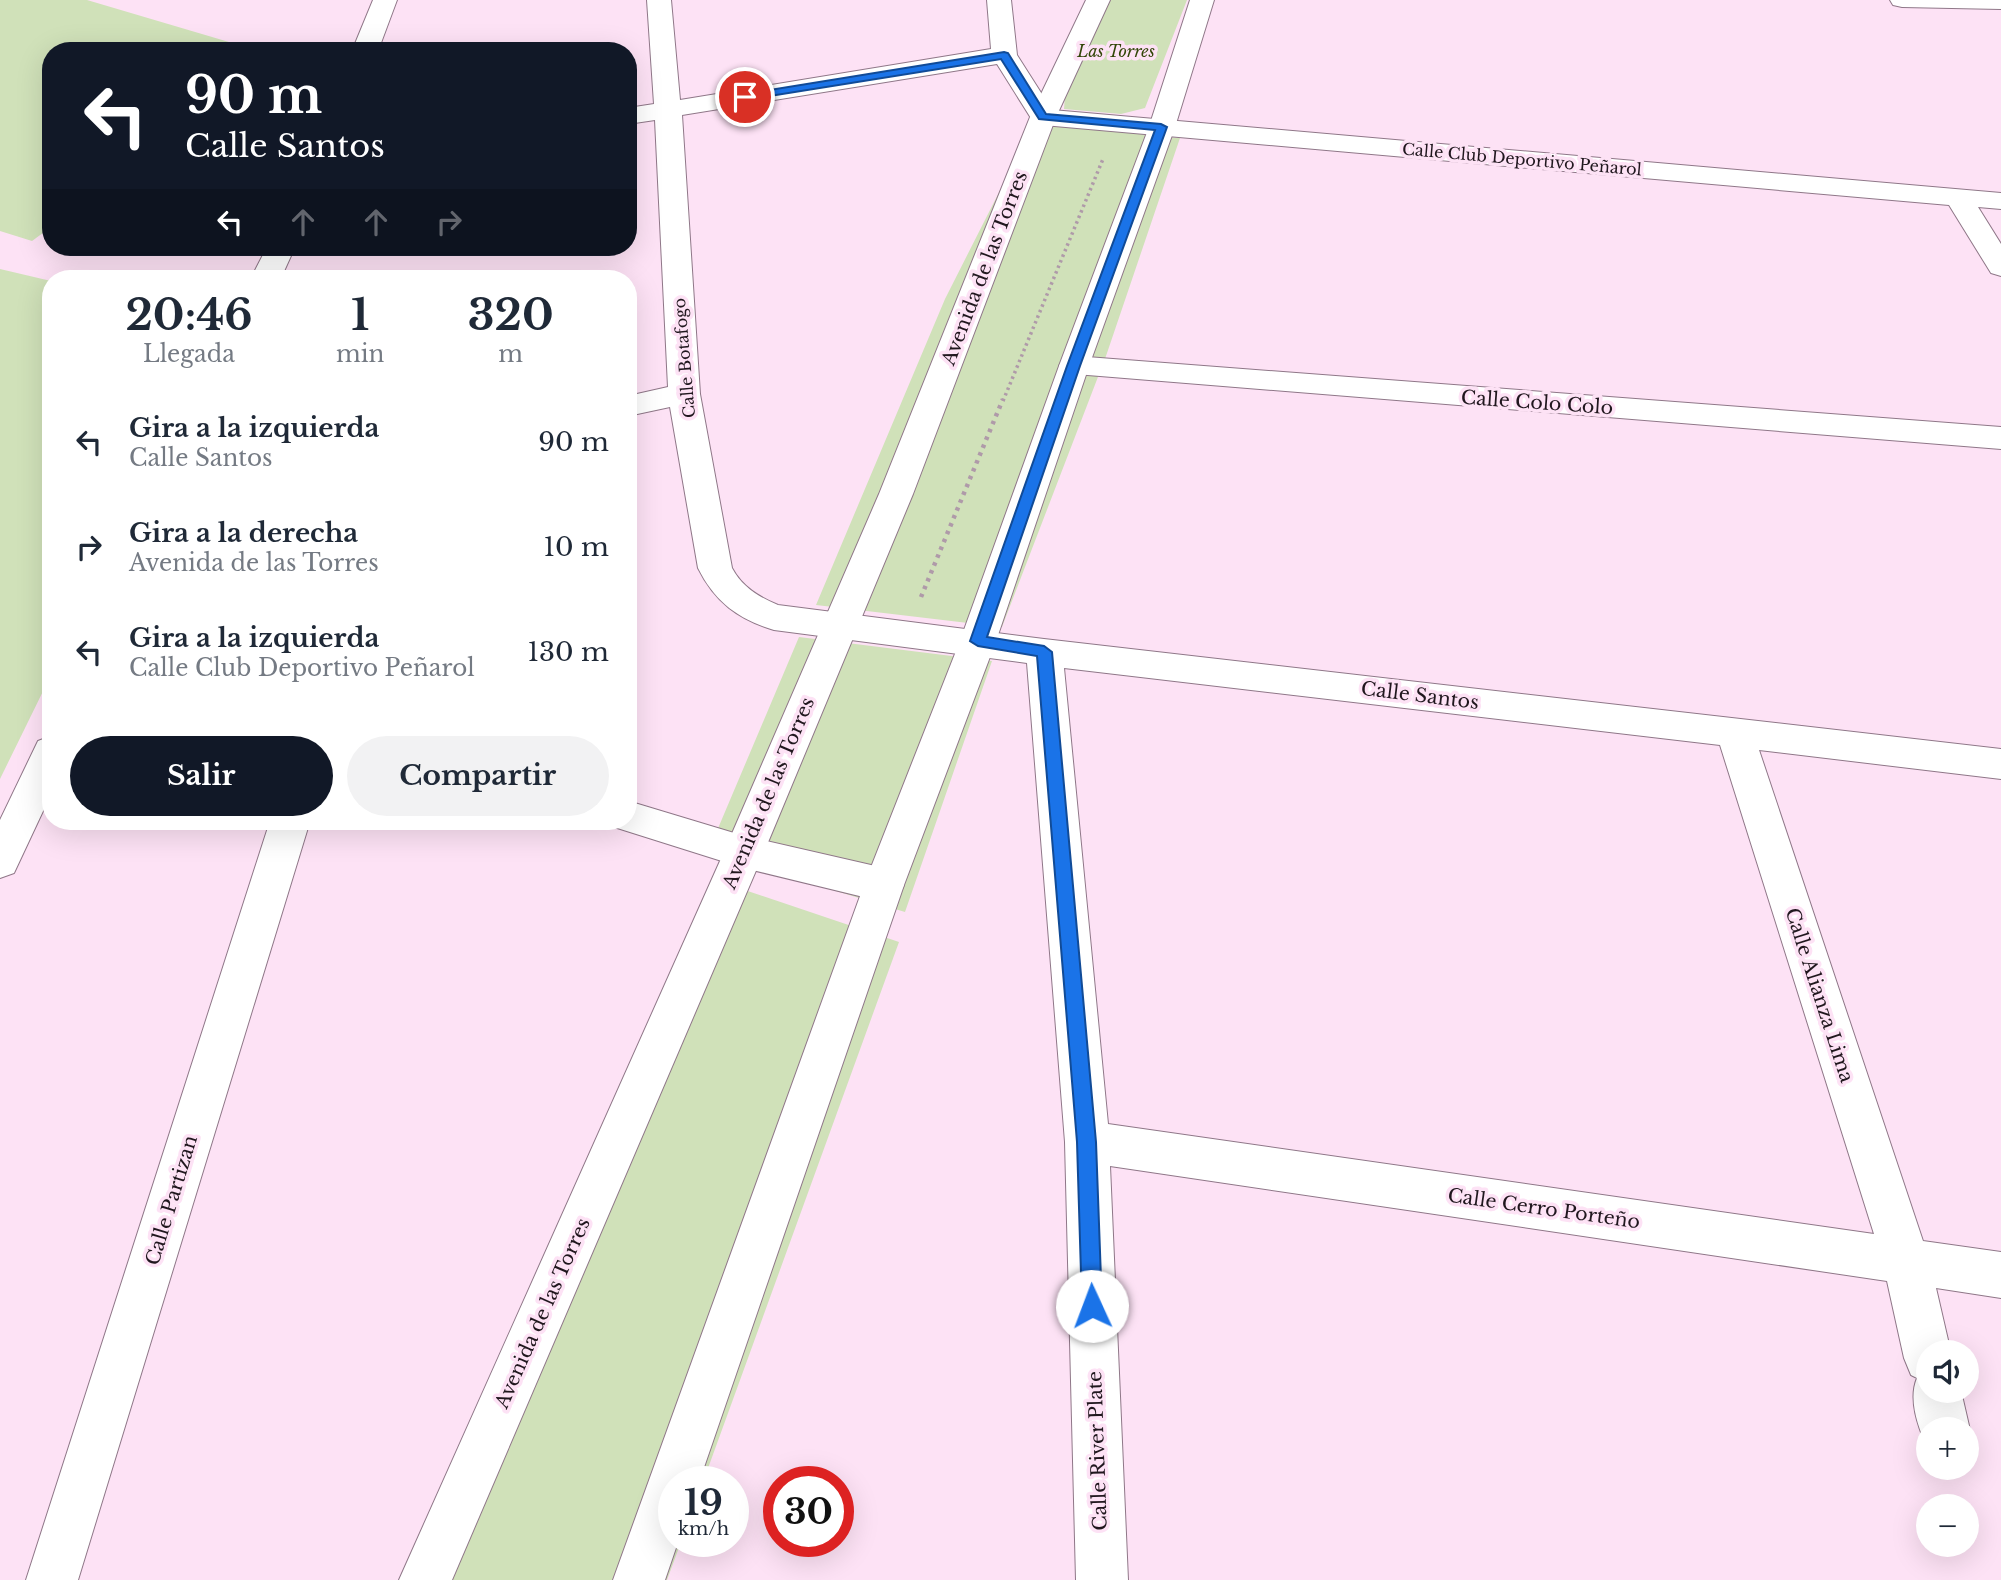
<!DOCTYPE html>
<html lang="es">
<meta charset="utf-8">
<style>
body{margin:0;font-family:"Libre Baskerville",serif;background:#f2f2f3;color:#1f2937;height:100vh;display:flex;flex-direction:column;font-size:26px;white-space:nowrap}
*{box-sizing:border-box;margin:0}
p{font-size:23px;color:#747a83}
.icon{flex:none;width:38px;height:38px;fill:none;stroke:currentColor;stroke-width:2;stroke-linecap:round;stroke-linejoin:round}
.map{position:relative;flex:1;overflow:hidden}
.drawer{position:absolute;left:42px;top:270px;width:595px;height:560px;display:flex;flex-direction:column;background:#fff;border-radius:28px;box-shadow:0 7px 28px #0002}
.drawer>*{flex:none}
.top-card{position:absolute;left:42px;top:42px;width:595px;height:214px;border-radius:28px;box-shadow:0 7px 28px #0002;background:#111827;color:#fff;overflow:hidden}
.tools{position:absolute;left:1916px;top:1340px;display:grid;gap:14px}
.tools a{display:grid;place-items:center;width:63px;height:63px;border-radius:50%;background:#fff;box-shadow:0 7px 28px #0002;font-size:35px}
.speed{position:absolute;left:658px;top:1466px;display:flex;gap:14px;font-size:35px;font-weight:700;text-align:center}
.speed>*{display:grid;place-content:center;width:91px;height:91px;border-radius:50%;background:#fff;box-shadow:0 7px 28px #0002;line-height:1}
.speed small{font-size:18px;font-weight:400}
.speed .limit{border:10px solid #d22;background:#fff;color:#111}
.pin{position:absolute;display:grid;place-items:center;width:60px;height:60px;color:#fff;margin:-30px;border:4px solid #fff;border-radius:50%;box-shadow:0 2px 7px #0007}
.me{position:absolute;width:77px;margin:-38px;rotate:358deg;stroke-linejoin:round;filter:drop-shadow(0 0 5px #0008)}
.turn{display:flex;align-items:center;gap:24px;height:147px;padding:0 28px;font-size:32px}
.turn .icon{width:91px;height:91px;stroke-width:2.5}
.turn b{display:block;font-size:49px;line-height:60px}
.lanes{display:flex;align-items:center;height:66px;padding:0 28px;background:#0003;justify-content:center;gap:35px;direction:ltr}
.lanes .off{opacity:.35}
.eta{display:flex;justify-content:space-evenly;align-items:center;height:119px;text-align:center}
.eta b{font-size:42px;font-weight:700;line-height:49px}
.cta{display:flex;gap:14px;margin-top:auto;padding:14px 28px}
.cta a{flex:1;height:80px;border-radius:42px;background:#111827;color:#fff;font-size:28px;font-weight:700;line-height:80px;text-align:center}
.cta a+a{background:#f2f2f3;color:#1f2937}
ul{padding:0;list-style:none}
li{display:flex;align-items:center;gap:21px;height:105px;padding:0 28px}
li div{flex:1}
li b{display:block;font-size:26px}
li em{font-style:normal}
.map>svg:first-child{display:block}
.green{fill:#d0e1b9}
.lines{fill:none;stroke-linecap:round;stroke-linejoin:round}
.street-casing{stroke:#8f7788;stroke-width:2}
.secondary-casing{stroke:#8f7788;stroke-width:2}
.path-far1{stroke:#af9aa9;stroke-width:3.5;stroke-dasharray:2.5 3.5;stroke-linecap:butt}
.path{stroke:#af9aa9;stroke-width:4.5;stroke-dasharray:3.5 5;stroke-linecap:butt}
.street{fill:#fff;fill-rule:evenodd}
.secondary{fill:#fff;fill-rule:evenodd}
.route{fill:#1a73e8;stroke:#114b97;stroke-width:2}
.labels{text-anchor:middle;stroke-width:7;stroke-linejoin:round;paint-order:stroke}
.far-park-label{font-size:16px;font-style:italic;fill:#324608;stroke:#fde2f5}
.far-street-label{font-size:16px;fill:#20171e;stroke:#fde2f5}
.street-label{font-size:19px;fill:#20171e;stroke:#fde2f5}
</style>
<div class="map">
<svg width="2001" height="1580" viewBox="0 0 2001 1580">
<rect width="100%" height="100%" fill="#fde2f5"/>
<path class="green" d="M0,0H87L259,51H51V227L32,241L0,231Z
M1086,0H1187L1145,108L1121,114L1064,109L1069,39Z
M1034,123L1180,138L1106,356L1002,627L816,605L945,299Z
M0,269L51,281V675L0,779Z
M799,637L992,661L905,912L708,852Z
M721,882L899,942L703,1482H674V1542H681L667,1580H413Z"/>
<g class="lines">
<defs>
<path id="street" d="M373,0H397L378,51H352Z
M647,0H671L680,100L991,49L987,0H1011L1017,55L1052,110L2001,193V209L1978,207L2001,244V276L1991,273L1949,205L1043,125L1034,123L997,64L682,115L700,394L732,568C742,587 759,597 778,605L1044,639L2001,749V779L1759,750L1923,1241L2001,1252V1298L1936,1288L1951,1353H1928V1391H1961L1970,1430L1967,1437V1430H1928L1927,1448C1918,1426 1908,1400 1917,1378L1911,1375L1904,1358L1887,1281L1110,1166L1128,1580H1076L1065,1142L1027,663L774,630C738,619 715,602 698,568L670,407L628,416V396L668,387L655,120L628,124V108L654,104ZM1064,668L1720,745L1874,1234L1108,1124Z
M1890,0H2001V9L1902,7L1893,5Z
M267,247H295L281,278H251Z
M1074,356L2001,427V449L1063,373L1059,366L1063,359Z
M51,736V794L14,873L0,878V820L38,741Z
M628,801L744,836L884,868L898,873L904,885L898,897L884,902L744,868L614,827L611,821H628Z
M270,821H310L78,1580H26Z"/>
<path id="secondary" d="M1086,0H1110L1056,117L913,494L764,852L452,1580H399L724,852L879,494L1030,117Z
M1190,0H1214L1175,127L1089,366L996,641L904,885L699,1482H674V1542H678L665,1580H613L864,885L960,641L1059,366L1149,127Z"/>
</defs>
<use href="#street" class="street-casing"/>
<use href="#secondary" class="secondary-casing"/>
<path class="path-far1" d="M1003,401L1103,159"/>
<path class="path" d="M921,597L1003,399"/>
<use href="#street" class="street"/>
<use href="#secondary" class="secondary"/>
</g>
<path class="route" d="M1004,52L1008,53L1046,114L1161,124L1167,127L1080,366L987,637L1044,646L1052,652L1096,1142L1102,1306L1099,1313L1092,1316L1085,1313L1082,1306L1077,1142L1037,656L978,646L970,641L1067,366L1155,130L1039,119L1001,59L745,100L740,97L745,94Z"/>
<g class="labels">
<g class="far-park-label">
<text x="1116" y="57">Las Torres</text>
</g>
<g class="far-street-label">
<text transform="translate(1522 159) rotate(5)" y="6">Calle Club Deportivo Peñarol</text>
<text transform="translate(684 358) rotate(-95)" y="6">Calle Botafogo</text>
</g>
<g class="street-label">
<text transform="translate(984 268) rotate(-69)" y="7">Avenida de las Torres</text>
<text transform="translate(1537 402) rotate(4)" y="7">Calle Colo Colo</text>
<text transform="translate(1420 695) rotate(7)" y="7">Calle Santos</text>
<text transform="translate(768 793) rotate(-67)" y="7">Avenida de las Torres</text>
<text transform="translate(1820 995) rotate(72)" y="7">Calle Alianza Lima</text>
<text transform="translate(171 1200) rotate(-73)" y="7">Calle Partizan</text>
<text transform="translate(1544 1208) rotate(8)" y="7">Calle Cerro Porteño</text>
<text transform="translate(542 1313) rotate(-66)" y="7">Avenida de las Torres</text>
<text transform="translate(1097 1451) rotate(-92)" y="7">Calle River Plate</text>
</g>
</g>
</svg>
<div class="tools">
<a><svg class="icon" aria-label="sound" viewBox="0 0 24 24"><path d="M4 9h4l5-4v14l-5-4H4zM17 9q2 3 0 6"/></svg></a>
<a>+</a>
<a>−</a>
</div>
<div class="speed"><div>19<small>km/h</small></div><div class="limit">30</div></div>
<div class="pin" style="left:745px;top:97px;background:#d93025"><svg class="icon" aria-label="arrive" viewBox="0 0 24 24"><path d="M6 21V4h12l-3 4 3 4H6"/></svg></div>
<svg class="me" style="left:1092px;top:1306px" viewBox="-20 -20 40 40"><circle r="19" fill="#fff"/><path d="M0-13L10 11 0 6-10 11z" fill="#1a73e8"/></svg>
<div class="top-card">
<div class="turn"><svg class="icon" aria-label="left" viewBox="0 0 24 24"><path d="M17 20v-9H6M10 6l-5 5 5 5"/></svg><div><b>90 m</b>Calle Santos</div></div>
<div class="lanes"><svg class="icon" aria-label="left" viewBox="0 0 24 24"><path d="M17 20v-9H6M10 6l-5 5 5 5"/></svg><svg class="icon off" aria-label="ahead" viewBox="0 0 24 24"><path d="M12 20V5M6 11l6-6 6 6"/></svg><svg class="icon off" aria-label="ahead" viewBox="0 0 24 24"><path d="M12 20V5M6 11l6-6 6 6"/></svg><svg class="icon off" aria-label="right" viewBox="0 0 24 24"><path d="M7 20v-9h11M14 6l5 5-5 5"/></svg></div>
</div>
<section class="drawer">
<div class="eta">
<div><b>20:46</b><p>Llegada</p></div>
<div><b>1</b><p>min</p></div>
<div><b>320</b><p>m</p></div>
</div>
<ul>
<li><svg class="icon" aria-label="left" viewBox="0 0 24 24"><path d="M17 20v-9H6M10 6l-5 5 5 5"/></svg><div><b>Gira a la izquierda</b><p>Calle Santos</p></div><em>90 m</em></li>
<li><svg class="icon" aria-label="right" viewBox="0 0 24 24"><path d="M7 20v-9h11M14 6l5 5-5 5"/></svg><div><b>Gira a la derecha</b><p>Avenida de las Torres</p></div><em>10 m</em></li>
<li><svg class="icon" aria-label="left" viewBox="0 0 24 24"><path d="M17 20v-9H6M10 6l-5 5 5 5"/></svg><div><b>Gira a la izquierda</b><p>Calle Club Deportivo Peñarol</p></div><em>130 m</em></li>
</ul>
<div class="cta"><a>Salir</a><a>Compartir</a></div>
</section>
</div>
